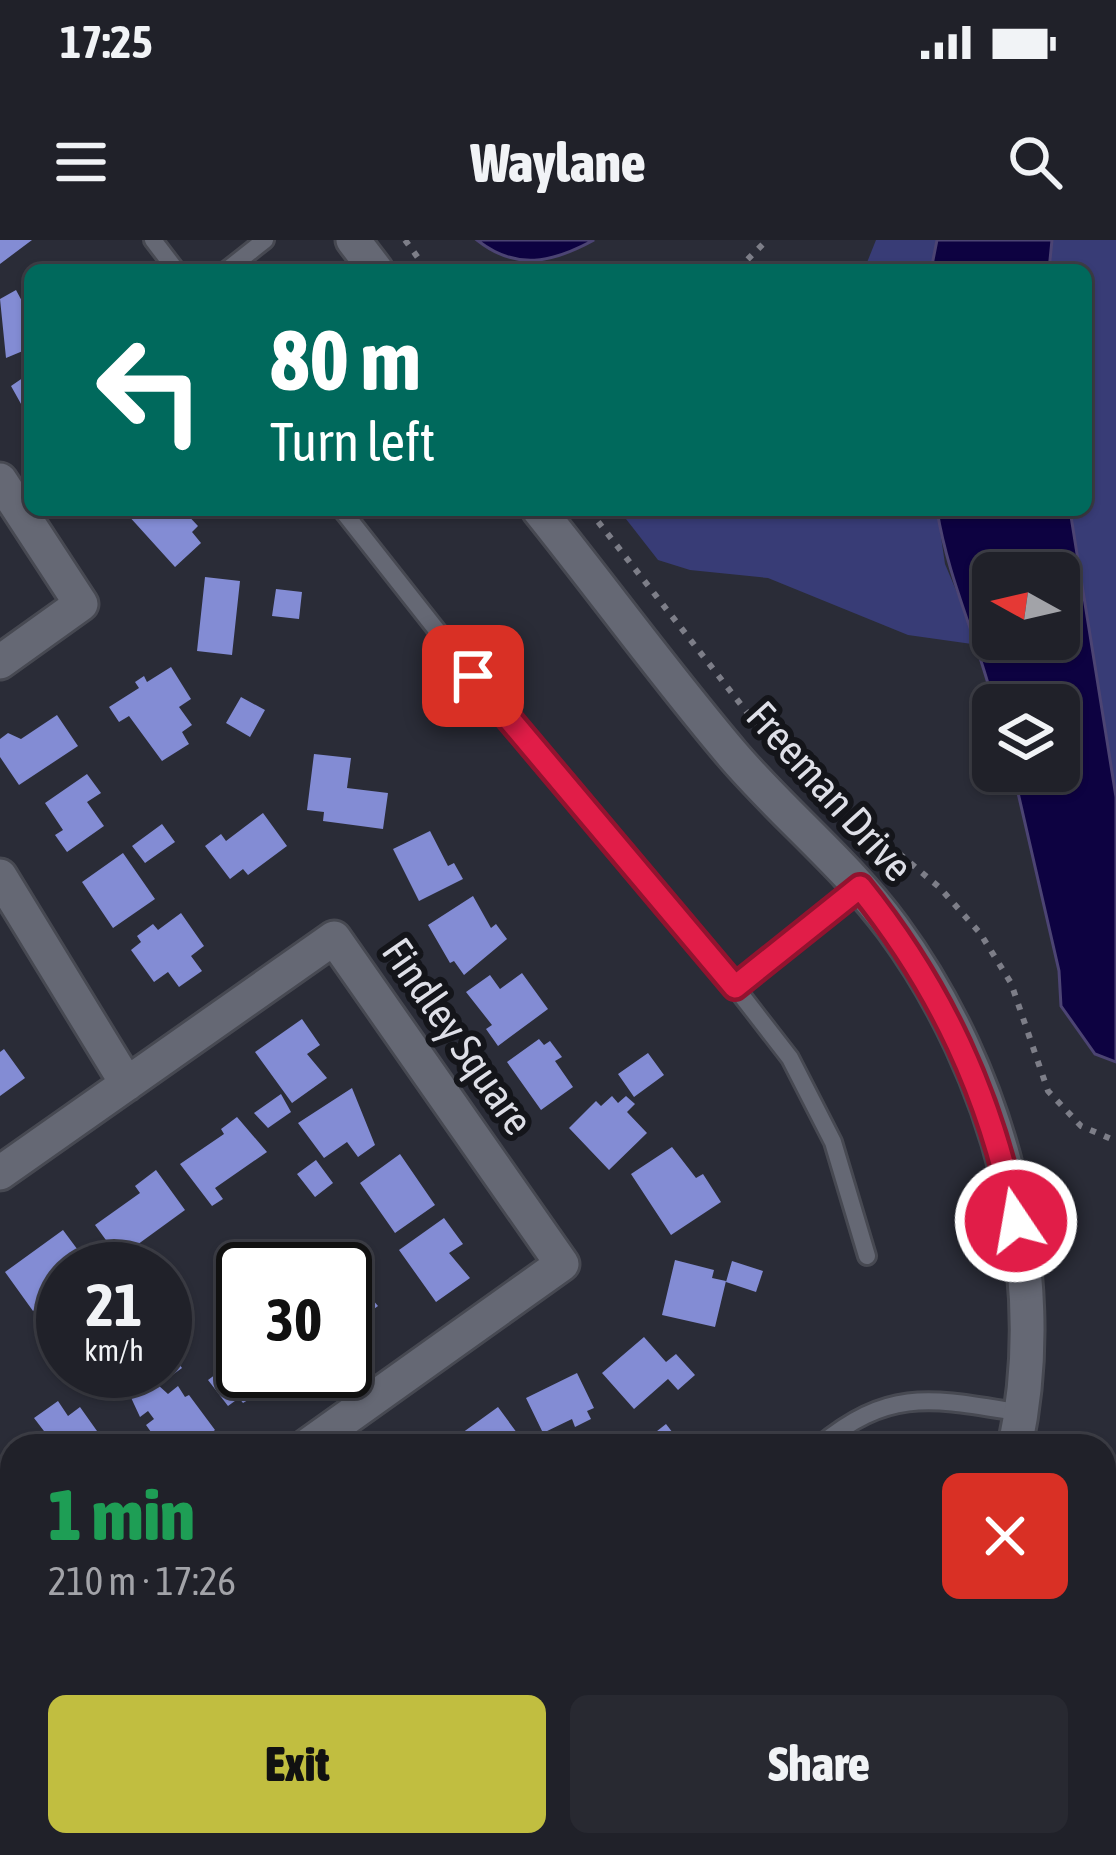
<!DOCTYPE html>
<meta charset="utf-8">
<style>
body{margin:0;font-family:"Asap Condensed",sans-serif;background:#282931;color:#f1f3f6;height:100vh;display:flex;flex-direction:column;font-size:45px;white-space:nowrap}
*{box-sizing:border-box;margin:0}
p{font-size:39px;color:#a2a3a8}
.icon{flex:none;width:66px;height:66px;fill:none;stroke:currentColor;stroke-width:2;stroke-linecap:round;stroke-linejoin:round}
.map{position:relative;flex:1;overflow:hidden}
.details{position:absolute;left:0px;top:1194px;width:1116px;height:423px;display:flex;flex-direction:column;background:#202129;border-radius:36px 36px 0 0;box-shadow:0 3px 9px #0004,0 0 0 3px #3d3e46}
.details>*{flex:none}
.guide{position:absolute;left:24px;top:24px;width:1068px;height:252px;border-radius:18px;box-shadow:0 3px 9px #0004,0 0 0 3px #3d3e46;background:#00695c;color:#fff;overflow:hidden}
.needle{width:78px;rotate:278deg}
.buttons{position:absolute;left:972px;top:312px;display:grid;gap:24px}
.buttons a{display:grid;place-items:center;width:108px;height:108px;border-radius:18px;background:#202129;box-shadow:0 3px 9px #0004,0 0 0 3px #3d3e46;font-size:60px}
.speed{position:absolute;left:36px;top:1002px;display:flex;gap:24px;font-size:60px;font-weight:700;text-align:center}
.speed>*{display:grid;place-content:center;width:156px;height:156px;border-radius:50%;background:#202129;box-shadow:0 3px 9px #0004,0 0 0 3px #3d3e46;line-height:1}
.speed small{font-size:30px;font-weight:400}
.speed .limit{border:6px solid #111;border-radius:18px;background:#fff;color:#111}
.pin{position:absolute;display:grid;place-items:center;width:102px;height:102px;color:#fff;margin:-51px;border-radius:24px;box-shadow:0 6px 18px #0006}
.me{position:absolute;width:132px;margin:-66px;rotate:348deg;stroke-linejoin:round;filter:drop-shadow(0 0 9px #0008)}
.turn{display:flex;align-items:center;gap:42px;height:252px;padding:0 48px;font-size:54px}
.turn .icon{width:156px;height:156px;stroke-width:2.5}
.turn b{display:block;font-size:84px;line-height:102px}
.round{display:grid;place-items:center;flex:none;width:126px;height:126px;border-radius:18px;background:#282931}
.head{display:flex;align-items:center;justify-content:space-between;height:204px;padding:0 48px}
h1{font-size:72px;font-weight:800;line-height:90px;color:#1e9e55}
.action{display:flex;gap:24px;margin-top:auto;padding:24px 48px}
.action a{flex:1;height:138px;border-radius:18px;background:#c1be40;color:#111;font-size:48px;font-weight:800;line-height:138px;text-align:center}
.action a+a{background:#282931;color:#f1f3f6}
.status{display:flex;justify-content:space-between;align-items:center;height:84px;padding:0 60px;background:#202129;direction:ltr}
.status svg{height:33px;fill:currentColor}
header{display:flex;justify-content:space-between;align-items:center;height:156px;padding:0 48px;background:#202129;font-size:54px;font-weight:800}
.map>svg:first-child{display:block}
.green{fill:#383c76}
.water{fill:#0d0241;stroke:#4c4473;stroke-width:3;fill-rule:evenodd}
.building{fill:#838cd4}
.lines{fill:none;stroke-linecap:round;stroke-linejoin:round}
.service-casing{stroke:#474952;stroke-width:22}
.minor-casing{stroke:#474952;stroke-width:39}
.path{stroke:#7d7e88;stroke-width:6;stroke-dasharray:6 9;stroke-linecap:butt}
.service{stroke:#656874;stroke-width:16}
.minor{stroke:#656874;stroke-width:33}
.route-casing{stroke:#92132f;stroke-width:30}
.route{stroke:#e11d48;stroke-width:21}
.labels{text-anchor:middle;stroke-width:12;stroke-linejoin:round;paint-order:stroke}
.street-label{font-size:42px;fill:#dedfe7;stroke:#14151a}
</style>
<div class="status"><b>17:25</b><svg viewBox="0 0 49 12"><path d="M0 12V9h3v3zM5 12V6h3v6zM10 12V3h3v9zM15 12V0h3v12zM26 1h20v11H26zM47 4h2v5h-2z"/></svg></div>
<header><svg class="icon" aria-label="menu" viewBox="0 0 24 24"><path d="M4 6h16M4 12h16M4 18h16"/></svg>Waylane<svg class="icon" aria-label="search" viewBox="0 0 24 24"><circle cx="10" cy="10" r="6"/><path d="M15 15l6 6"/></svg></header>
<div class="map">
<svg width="1116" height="1615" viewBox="0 0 1116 1615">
<rect width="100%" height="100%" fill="#2a2c37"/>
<path class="green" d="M876,0H937L931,30H864Z
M1052,0H1116V557L1070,270H1086V30H1049Z
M619,270H937L945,324L979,405L908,395L768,338L690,330L658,320Z"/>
<path class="water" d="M477,0H594C552,23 516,31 477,0Z
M937,0H1052L1049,30H931Z
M937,270H1070L1116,557V822L1095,814L1061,766L1059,731L1013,531H1059V465H994C977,398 948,339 937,270ZM993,333H1059V399H993Z"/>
<path class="building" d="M0,0H32L0,24Z
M16,50L30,76V108L6,118L0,59Z
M30,133V180L11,146Z
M131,270H183L198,286L192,292L201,303L175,327L127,274Z
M205,337L240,341L232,415L197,411Z
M276,349L302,352L299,379L272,376Z
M171,427L191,459L179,467L192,485L182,492L189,504L162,521L129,476L119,482L109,467L139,448L135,442L144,436L147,442Z
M241,457L265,470L250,497L226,483Z
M57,475L78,506L19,545L0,517V499L8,493L21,499Z
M314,514L351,518L347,548L388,553L383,589L323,581L324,572L307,570Z
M87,534L101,553L87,562L104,586L67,612L55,595L63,590L45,563Z
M263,573L287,606L248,635L243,629L230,639L205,606L221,594L226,601Z
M162,584L175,602L145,623L132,606Z
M430,591L448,626L454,623L463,639L419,661L393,609Z
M123,613L155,659L113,688L82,642Z
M473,656L491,688L496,684L507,699L464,735L454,721L450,723L428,685Z
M181,673L204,706L191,716L202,731L179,747L168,732L154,742L131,710L141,702L137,696L153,684L158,690Z
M522,733L548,769L498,806L486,789L492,785L466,752L490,735L500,749Z
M302,779L320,805L307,814L327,838L292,863L255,812Z
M539,799L544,805L550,801L562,817L555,821L573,847L541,870L507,822Z
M4,809L25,838L0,856V812Z
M648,813L664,835L634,857L618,834Z
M352,848L375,905L358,917L347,902L324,918L298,883Z
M281,854L291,872L268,888L254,873Z
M612,856L618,863L626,856L635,864L627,872L647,893L609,930L569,888L596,861L601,866Z
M237,877L267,912L215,948L223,959L212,966L180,924L224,894L221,889Z
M672,907L696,938L703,934L721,962L671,995L631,934Z
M400,914L435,965L395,993L360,943Z
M316,920L333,943L315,957L297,934Z
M156,930L185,970L119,1018L95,985L140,953L135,946Z
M444,978L463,1004L449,1013L470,1038L436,1062L399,1010Z
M63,990L92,1029H63V1050L33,1071L5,1032Z
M675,1020L714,1030L712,1038L726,1041L715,1087L662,1075Z
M732,1021L763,1031L756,1052L726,1042Z
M345,1028L378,1066L345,1090Z
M165,1064L186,1094L173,1103L165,1092Z
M644,1097L666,1122L676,1114L695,1135L678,1150L668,1139L634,1169L602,1133Z
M243,1098V1131H295L243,1163L239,1158L228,1166L208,1140L239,1117L232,1106Z
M165,1104L182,1128L164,1141L157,1131H165Z
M577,1133L594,1168L587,1171L591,1179L575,1187L572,1179L543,1193L526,1158Z
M147,1135L168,1154L178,1146L185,1157L189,1155L215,1190L199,1202L194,1194L177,1206H161L146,1185L154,1179L148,1171L140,1177L127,1149Z
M58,1161L68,1176L80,1167L97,1191L76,1206H46L41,1199L47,1195L34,1178Z
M498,1167L520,1197L507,1206H444Z
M666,1184L683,1206H638Z
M12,1511V1557L2,1564L9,1574L0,1580V1516Z
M526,1605H603L589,1615H534Z
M949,1605H1057L1058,1615H941Z"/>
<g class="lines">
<defs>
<path id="service" d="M153,0L176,30
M227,30L265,0
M342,270L540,521L735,747L790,818L833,902L867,1016
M735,747L860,647
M819,1206C891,1146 935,1159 1022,1173
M243,1615L258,1605
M351,1615L366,1605"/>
<path id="minor" d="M353,0L376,30
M0,240L81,364L0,422
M539,270C604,351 665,435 732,514C783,574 845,623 893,688C998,831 1053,1030 1015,1206
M0,636L127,844
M0,933L334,698L562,1024L307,1206
M0,1425L12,1416
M1104,1487L1116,1474
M1104,1550L1116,1565
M762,1615L775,1605"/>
</defs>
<use href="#service" class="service-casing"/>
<use href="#minor" class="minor-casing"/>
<path class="path" d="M405,0L427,30
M737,30L767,0
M589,270L778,512L939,647L980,693L1011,743L1048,851L1081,886L1116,901"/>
<use href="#service" class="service"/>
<use href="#minor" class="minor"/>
</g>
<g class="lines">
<defs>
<path id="route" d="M473,436L735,747L860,647C941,748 990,854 1016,981"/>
</defs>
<use href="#route" class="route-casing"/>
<use href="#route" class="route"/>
</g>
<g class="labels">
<g class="street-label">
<text transform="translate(830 551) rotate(48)" y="15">Freeman Drive</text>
<text transform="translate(458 796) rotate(55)" y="15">Findley Square</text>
</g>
</g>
</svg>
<div class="buttons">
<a><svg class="needle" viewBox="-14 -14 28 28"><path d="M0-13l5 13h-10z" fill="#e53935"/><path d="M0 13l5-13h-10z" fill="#a2a3a8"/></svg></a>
<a><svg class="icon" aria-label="layers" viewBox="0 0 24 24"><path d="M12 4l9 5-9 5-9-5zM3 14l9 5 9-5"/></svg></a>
</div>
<div class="speed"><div>21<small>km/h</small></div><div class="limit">30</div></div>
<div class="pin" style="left:473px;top:436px;background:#d93025"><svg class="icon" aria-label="arrive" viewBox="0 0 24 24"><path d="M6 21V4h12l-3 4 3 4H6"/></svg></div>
<svg class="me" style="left:1016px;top:981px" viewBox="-20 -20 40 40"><circle r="17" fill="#e11d48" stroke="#fff" stroke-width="3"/><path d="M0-11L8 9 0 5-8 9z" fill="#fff"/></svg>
<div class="guide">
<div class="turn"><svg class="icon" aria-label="left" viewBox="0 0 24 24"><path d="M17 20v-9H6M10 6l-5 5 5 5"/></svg><div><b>80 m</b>Turn left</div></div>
</div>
<section class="details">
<div class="head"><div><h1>1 min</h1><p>210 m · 17:26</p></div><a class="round" style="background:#d93025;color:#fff"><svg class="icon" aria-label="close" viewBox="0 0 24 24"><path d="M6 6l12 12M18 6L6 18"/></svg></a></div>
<div class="action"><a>Exit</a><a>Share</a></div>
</section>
</div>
